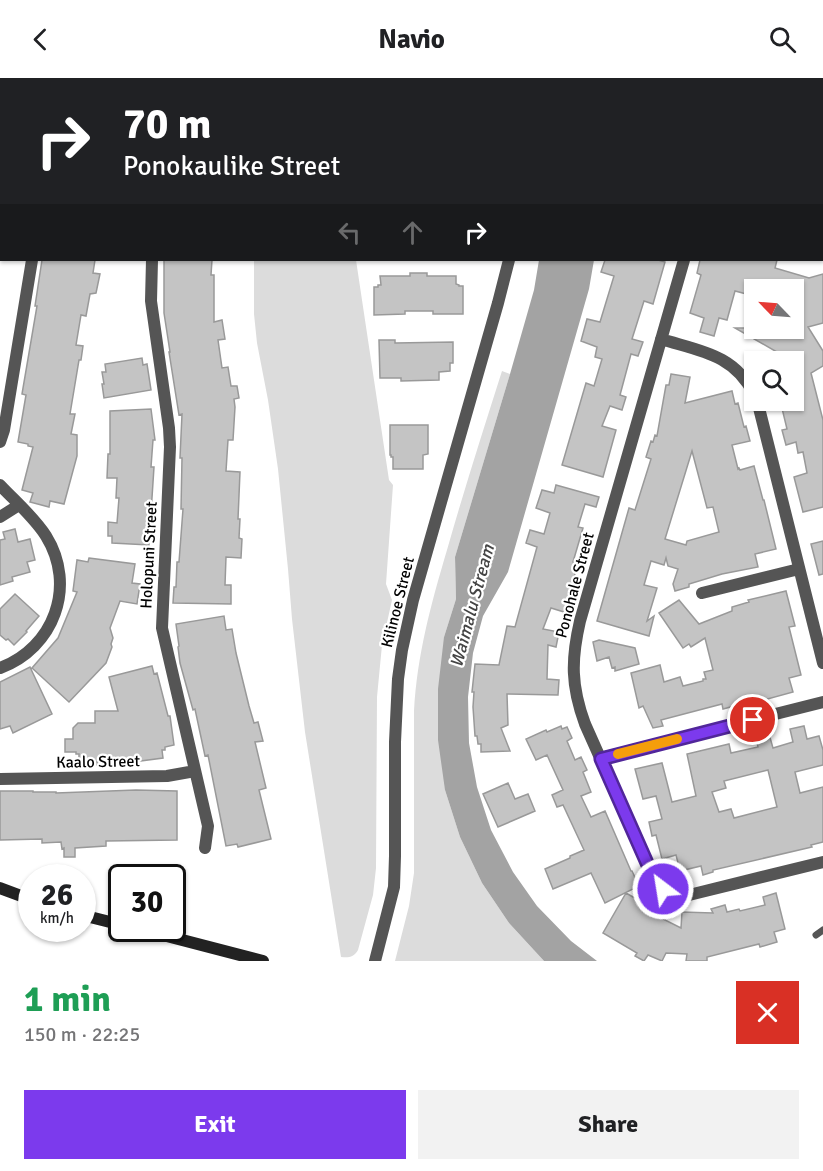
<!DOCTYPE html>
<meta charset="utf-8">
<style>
body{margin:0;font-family:Signika,sans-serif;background:#f2f2f2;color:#202124;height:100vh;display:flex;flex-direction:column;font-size:22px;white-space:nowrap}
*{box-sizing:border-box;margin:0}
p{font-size:20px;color:#757577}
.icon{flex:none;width:33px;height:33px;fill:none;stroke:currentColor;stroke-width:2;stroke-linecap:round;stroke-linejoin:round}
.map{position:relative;height:883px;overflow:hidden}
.details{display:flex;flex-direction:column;background:#fff;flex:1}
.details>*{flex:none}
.hud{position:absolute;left:0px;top:0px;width:824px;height:183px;box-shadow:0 2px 4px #0004;background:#202124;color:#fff;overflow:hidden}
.needle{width:39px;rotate:295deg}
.buttons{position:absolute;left:744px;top:201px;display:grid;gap:12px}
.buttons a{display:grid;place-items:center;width:60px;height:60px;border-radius:0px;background:#fff;box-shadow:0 2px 4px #0004;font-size:30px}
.speed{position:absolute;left:18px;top:786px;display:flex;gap:12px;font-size:30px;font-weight:700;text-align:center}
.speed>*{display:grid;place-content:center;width:78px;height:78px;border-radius:50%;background:#fff;box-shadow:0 2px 4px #0004;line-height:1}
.speed small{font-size:15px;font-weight:400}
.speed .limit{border:3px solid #111;border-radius:9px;background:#fff;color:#111}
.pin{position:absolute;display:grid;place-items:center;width:51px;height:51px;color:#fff;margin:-26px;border:3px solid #fff;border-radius:50%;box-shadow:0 2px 6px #0007}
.me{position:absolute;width:66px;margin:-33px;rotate:329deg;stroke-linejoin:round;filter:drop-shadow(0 0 4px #0008)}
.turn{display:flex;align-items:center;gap:21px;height:126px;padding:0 24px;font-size:27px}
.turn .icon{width:78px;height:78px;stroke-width:2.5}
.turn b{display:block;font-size:42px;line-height:51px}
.lanes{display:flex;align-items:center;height:57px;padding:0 24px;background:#0003;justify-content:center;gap:30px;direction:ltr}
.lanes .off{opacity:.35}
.round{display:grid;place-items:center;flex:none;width:63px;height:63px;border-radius:0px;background:#f2f2f2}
.summary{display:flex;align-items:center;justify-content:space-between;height:102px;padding:0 24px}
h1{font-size:36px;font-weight:700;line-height:45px;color:#1e9e55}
.cta{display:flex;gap:12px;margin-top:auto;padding:12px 24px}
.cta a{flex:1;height:69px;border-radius:0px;background:#7c3aed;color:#fff;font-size:24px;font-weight:700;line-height:69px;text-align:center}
.cta a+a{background:#f2f2f2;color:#202124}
header{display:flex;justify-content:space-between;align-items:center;height:78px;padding:0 24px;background:#fff;font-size:27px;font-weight:700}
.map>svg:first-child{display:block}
.green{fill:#dcdcdc}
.water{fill:#a3a3a3}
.building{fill:#c4c4c4;stroke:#999;stroke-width:1.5;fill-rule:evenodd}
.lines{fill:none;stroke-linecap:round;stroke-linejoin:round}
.lane{stroke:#555;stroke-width:7}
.street{stroke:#555;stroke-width:12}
.secondary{stroke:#222;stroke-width:12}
.route-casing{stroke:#51269a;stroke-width:15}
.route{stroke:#7c3aed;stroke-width:10}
.slow{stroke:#f59e0b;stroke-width:10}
.labels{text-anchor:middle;stroke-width:4.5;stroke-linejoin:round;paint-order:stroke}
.street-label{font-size:16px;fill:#000;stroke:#fff}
.water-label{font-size:18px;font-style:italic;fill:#444;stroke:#fff}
</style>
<header><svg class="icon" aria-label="back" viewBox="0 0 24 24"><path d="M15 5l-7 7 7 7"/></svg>Navio<svg class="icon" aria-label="search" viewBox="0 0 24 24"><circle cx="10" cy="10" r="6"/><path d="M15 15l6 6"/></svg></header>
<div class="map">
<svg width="823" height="883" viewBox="0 0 823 883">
<rect width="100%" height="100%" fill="#fff"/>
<path class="green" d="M157,0H312V1L158,2Z
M254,182H356L389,402L393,407L386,506L392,522L382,567L377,619L376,790L373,817L358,872C354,879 349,880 341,879L305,654L292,541L288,491L278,391L268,322L257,265L254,236Z
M502,293L510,296L455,479L456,521L444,559L445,712L460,759L482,805L509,845L544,883H395L409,828L414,795V633C417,577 431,526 447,472C464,412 483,353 502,293Z"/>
<path class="water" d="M539,182H594L589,211L508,494L483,538L473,575L468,619L469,665L477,709L491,752L513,794L537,828L571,863L597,883H544L509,845L482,805L460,759L445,712L438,662V611L444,559L456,521L455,479L510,296L534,212Z"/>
<path class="building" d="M42,182H95L93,195L100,196L96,215L90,216L86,238L81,237L76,267L83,268L81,282H79L70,336H75L71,356L77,357V378L64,426L50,423L49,429L30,424L33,415L22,412L33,369L28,368V366L18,364L26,317L22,316L37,228H35Z
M164,182H212L211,197H214V244L222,242L225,261L218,262L222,290L228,289L231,308H237L239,320L234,321L235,329L233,362H228L226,393L240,394L238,441H240L239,460L242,461L241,480L226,479L225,507H231V526L173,525L174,509H176L177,484H179L183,431H181L182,380H180L182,336L179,337L169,274H170L164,235Z
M605,182H658L665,184L653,226L644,223L632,261L643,264L638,278L631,276L620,317L626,319L622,332L610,328L602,348L616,352L603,399L562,387L586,305L594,308L602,281L595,279L597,269L581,263L587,241L600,244L614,198L601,194Z
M700,182H777L775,190L809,200L823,196V245L808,249L823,273V288L811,295L823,342V429L803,434L794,399L807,395L803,374L798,375L796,364L786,367L782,352L787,351L780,322H794V284H762L777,274L735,250H794V212H754V218L735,213L727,242L719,240L714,258L700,254L704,240L690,235L701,197L697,195Z
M410,195H427V198H456V206L459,207V208H463V236H433V233H405V236L374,237V209H378V207H381L380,198H410Z
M379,262H395V265L453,264V285H450V293L439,294V302L401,303V300H380Z
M142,280L143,287L147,286L151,312L104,320L102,306H104L102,294H106L105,286Z
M671,296L690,299L685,325L732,313L735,326L738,325L744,349L746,348L750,363L732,367L738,391L739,390L740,392L754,388L763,422H764L776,471L755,476L758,489L722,496L689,506V509L675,513L673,506L678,491L668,488L666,480L664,487L651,483L644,507L657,510L647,543L654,538L649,558L597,543L629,430L635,432L651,381L646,379L651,363L653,364L655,357L657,358L666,307H669ZM692,373L707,430L713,429L719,454L687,463L686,467L665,461Z
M151,331L155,362H153L151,389H154L151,435L152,448H154L153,461H149V467L112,465V458H108V444L117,445L119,420H116L117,400H107L108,376H110V333Z
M390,347H428V376L423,377V391H393V379H391V377H390Z
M556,407L599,419L596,429L585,426L578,449L583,450L573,484L578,485L564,534L551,530L543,551L559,554L556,569L548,567L547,601L559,602L558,617L507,616L508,647L501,650L510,673L481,674V666H478L477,658H475L473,629L474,614H472L475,586L499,587L507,548L515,549L537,469L526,465L530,452L544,456L550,435L536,430L542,412L554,415Z
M15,451L18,464L30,461L35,482L27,484L30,494L12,499L13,503L0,507V462L5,461L3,454Z
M823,463V496L819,497L811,466Z
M89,480L135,486L132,505L140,506L137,526L120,523L110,550L113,560L111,566L112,569L106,585L69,624L32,590L58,560L77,514L73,513L77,482L88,484Z
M786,513L795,548L789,549L801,597L789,600L793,614L760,623V621L723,631L722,626L661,642L663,648L653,650L643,628L639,630L631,595L660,587L664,604L680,599L683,608L703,603V601H706L704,594L713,592L705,560L691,569L689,566L683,570L659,535L679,522L699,546L732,533V529L749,524L748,522Z
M15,516L39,538L26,553L27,554L14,567L8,561L6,562L0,557V531Z
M224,538L226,552L232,551L236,575L249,628L254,645L258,644L263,663L255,664L266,710L259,712L271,761L238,769L237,766L226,768L208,677L205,678L195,631L193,632L180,585L178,569L179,568L176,546Z
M599,562L635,570L639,586L615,593V589L612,590L609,579L597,583L593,564Z
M152,588L154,596L157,595L168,638H170L174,667L165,669V672H162L163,680L133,684L97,687V684L79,685V676H76V674H65V661H73V650L78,645H95V633H118L109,599Z
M30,589L52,636L13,655L10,648L0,651V604Z
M561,648L562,651L567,649L572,660L567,663L575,682L581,679L587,692L583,694L591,714L581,718L591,739L605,733L631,793H632L639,808L605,825L591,795L553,811L545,791L570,780V778L584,772L563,727L557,729L552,717L563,712L547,677L536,682L526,661L546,652L547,654Z
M804,648L807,661L819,658L823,672V687L795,694L800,715L823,709V764L811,767L812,769L713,792V794L703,797L701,788L680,793L676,777L662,781L656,757L652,758L649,744L662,741L656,718L643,721L635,691L662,685L672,724L696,718L687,676L729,666L731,675L758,669L756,660L769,656L773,670L793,664L790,651ZM768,692L777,729L734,740L731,731L719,734L712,714L726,710L724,703Z
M508,705L515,721L528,716L535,733L498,749L483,716Z
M136,712L177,713V762L106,763V768L75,770V779H64V770L62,771L61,764L42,765V761L0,762V713H33V714H56V715Z
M626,815L652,830L649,834L681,850L682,834L713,835L711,831L725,827L727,834L739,831L740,833L765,827L763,819L776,815L785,851L774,854L777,864L760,869L759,866L707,879V883H686L687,876L666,875L662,883L648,877L644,883L635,878L637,875L603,855Z"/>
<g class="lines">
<path class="lane" d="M816,857L823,852"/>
<path class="street" d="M141,0L143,2
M524,0V2
M692,0V2
M62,2V0
M152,182L151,223L169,350L170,369L162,550L208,748L205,770
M684,182L580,543C571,582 571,608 585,646L651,794C659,809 669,818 685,818L823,784
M661,261C700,273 734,276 754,316
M757,322L823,585
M0,364L4,352L32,182
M0,407C15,423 34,439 46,458C77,508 54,570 0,590
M0,439L19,427
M702,515L799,491
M601,680L823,624
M0,701L167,698L195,693
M375,883L394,809L395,778V664L398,601L402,572L413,522L498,225L509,182"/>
<path class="secondary" d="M0,810L32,822
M82,837L122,847
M136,850L263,883"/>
</g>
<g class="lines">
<defs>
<path id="route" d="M663,811L651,794L601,681L753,642"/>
</defs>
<use href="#route" class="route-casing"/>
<use href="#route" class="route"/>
<path class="slow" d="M618,676L677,661"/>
</g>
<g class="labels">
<g class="street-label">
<text transform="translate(148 477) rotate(-87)" y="6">Holopuni Street</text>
<text transform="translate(574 507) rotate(-75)" y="6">Ponohale Street</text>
<text transform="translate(397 524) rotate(-76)" y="6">Kilinoe Street</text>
<text transform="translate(98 683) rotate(-1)" y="6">Kaalo Street</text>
</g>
<g class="water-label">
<text transform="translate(472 528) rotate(-75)" y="6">Waimalu Stream</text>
</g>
</g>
</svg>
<div class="buttons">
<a><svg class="needle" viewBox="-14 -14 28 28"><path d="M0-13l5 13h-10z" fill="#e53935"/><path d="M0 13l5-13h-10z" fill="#757577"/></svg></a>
<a><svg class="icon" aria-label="search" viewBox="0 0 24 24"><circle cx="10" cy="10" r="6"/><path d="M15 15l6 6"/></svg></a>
</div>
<div class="speed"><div>26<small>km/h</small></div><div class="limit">30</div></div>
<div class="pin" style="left:753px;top:642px;background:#d93025"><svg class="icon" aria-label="arrive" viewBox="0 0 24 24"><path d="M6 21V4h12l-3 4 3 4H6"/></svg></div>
<svg class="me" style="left:663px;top:811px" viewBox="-20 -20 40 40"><circle r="17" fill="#7c3aed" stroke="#fff" stroke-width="3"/><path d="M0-11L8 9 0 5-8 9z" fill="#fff"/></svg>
<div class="hud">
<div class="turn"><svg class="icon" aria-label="right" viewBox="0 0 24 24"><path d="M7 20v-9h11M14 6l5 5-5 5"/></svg><div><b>70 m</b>Ponokaulike Street</div></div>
<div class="lanes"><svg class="icon off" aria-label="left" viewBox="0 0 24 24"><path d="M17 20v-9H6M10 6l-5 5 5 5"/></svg><svg class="icon off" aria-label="ahead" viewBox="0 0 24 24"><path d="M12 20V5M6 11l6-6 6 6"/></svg><svg class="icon" aria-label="right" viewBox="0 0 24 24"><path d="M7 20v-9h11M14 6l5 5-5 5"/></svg></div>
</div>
</div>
<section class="details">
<div class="summary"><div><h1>1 min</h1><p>150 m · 22:25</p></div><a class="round" style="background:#d93025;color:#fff"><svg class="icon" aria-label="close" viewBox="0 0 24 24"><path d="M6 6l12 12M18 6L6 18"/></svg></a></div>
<div class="cta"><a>Exit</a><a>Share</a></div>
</section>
